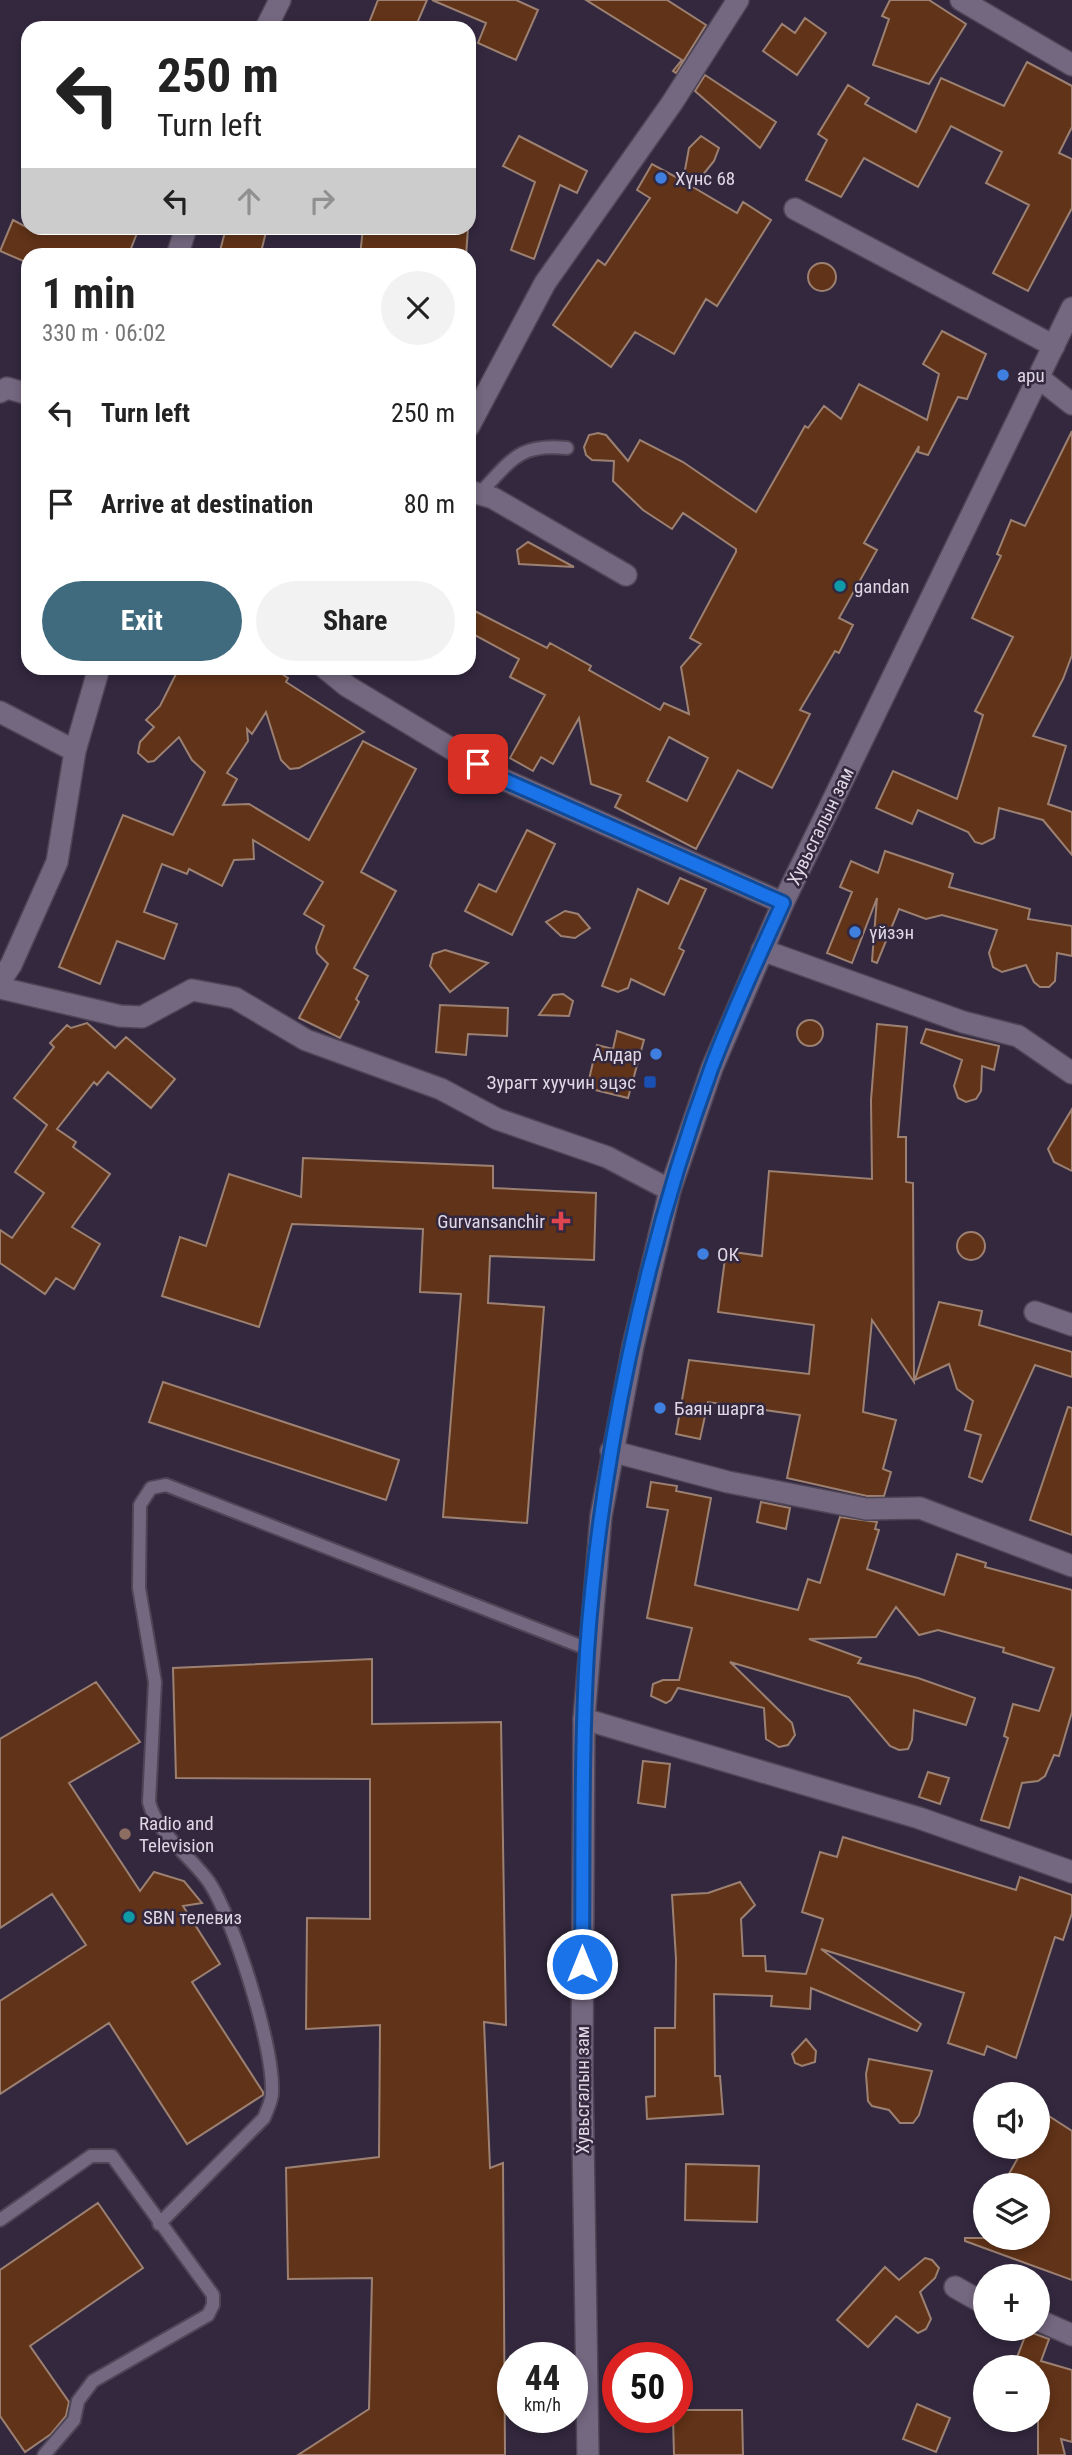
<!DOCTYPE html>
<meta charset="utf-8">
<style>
body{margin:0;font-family:"Roboto Condensed",sans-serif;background:#f2f2f2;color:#222;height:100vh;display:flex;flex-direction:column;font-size:26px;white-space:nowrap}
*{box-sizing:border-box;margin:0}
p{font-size:23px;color:#767676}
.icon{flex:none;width:38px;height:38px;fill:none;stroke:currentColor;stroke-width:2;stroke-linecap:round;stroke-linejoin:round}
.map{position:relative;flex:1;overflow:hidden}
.side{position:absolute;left:21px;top:248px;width:455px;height:427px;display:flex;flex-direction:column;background:#fff;border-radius:21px;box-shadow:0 4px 10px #0003}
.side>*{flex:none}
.hud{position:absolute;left:21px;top:21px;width:455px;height:214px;border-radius:21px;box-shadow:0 4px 10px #0003;background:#fff;color:#222;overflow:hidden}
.fabs{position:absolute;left:973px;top:2082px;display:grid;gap:14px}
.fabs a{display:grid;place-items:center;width:77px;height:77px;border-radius:50%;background:#fff;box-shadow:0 4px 10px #0003;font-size:35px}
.speed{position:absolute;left:497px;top:2342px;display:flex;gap:14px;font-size:35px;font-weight:700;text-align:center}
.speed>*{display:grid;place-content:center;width:91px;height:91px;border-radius:50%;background:#fff;box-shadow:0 4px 10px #0003;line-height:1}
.speed small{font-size:18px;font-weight:400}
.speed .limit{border:10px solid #d22;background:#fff;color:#111}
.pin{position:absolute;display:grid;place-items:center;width:60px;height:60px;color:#fff;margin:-30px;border-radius:14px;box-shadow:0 4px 10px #0006}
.me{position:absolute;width:77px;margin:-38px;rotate:0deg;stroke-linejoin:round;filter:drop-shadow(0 0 5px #0008)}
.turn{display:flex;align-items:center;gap:24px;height:147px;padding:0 21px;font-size:32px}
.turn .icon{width:91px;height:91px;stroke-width:2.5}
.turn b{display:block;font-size:49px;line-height:60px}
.lanes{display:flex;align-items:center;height:66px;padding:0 21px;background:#0003;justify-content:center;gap:35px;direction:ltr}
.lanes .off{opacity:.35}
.round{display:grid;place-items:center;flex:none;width:74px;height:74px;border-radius:37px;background:#f2f2f2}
.headline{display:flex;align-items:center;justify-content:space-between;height:119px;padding:0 21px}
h1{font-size:42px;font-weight:700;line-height:52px}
.action{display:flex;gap:14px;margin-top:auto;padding:14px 21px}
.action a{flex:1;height:80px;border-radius:42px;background:#406b7e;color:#fff;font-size:28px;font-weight:700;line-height:80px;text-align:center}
.action a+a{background:#f2f2f2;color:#222}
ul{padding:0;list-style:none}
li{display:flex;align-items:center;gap:21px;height:91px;padding:0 21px}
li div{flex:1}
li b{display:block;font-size:26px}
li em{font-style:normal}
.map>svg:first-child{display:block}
.building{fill:#613318;stroke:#9c8172;stroke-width:2;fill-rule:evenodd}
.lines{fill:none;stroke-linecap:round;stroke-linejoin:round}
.service-casing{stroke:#4e4556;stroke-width:16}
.minor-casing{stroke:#4e4556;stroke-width:24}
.secondary-casing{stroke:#4e4556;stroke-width:24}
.service{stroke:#746880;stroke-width:12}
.minor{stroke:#746880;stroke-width:21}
.secondary{stroke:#746880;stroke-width:21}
.route-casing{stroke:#114b97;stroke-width:18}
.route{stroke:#1a73e8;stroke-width:12}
.shop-dot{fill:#3f7fe0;stroke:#33283e;stroke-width:2.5}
.culture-dot{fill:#0f9aa8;stroke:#33283e;stroke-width:2.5}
.transit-dot{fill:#1a4fb4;stroke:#33283e;stroke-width:2.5}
.health-dot{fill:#e0444e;stroke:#33283e;stroke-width:2.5}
.education-dot{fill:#8d6e63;stroke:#33283e;stroke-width:2.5}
.labels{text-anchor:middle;stroke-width:5;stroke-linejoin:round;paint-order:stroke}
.poi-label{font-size:19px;fill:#ded8e5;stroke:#33283e;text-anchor:start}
.street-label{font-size:19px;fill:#ded8e5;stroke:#33283e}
</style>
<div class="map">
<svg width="1072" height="2455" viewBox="0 0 1072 2455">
<rect width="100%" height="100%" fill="#33283e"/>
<path class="building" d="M378,0H427L415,28H367Z
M432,0H516L538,10L516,60L478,43L486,23Z
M586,0H667L706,25L676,73L673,71L682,60Z
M890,0H929L966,24L929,84L873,65L889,19L882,16Z
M805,18L826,33L797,75L763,51L782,24L795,33Z
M1027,62L1072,86V127L1059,153L1072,159V208L1028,291L993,273L1029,205L986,183L1002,152L951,126L918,187L864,158L841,197L806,180L827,140L818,134L848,85L869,98L865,104L916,132L941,78L1004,106Z
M705,75L776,122L760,148L695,91Z
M519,136L587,171L577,193L560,185L534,259L511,250L535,182L503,166Z
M701,136L719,148L714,161L693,187L737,213L743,202L771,220L717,306L706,299L674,354L635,332L611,367L553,325L598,260L605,265L650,198L637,190L652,164L683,181L689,148Z
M13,220L28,228H139L128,256H28V263L0,251Z
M226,228H267L260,256L220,251Z
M363,228H468L466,256H360Z
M808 277a14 14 0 1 1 28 0a14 14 0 1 1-28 0Z
M942,331L986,354L967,399L958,397L928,455L918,452L919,446L864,543L877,550L839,618L853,625L839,653L835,651L800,710L810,714L772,788L738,770L696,849L615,807L621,795L591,784L579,718L553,764L541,757L533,771L510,758L545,695L510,677L519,659L469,632V608L547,648L550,643L591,666L589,670L660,710L664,703L689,714L681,667L701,644L690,638L736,552V549L683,513L672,529L643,510L613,481L614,461L592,460L586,455L584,447L589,435L598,433L606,435L628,461L640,440L683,462L756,512L805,426L808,428L824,406L841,419L859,384L927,420L939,374L923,364ZM669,737L708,758L687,801L647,781Z
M1072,431V655L1063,679L1033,736L1066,746L1048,804L1072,812V855L1043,820L999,808L994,838L982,844L975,842L968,832L918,810L912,824L876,808L893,771L957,799L983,715L975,711L1013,637L972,618L1001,556L997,554L1011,520L1025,526Z
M528,542L574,567L519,564L517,550Z
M179,668H273L288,678L286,682L364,732L299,768L290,769L281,760L266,712L252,734L247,729L248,741L227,773L237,779L223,805L249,804L309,840L363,741L416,769L361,872L396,891L354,968L368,976L356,999L359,1002L340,1038L299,1018L328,964L317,953L316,947L324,926L304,914L323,882L253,840L254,859L234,860L222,886L189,869L187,874L162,864L144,912L177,924L164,959L117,941L100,984L59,967L123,815L173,835L205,772L192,760L179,737L154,761L148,762L138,753L140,742L154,727L146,720L160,706Z
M527,830L555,844L512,935L465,911L479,884L496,892Z
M885,851L953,874L949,887L1030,909L1028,919L1072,926V956L1057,953L1055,981L1049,987H1040L1034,982L1026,965L1002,972L993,967L989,953L997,930L942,915L926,919L899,909L877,963L872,961L877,898L852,963L827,953L852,892L840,887L851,861L878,873Z
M680,878L706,889L679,948L684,951L664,995L631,979L628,988L618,992L602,986L638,889L668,904Z
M565,911L578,914L590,928L575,938L561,936L546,922Z
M445,950L488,963L450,992L430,966L433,954Z
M563,994L573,1001L569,1016L539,1015L553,995Z
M440,1005L508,1008L507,1036L468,1034L466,1055L436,1052Z
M797 1033a13 13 0 1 1 26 0a13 13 0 1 1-26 0Z
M87,1023L115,1048L126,1037L175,1079L151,1108L108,1072L97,1085L94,1082L57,1129L76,1142L73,1147L110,1174L72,1227L100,1244L74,1289L56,1278L45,1294L0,1263V1230L12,1238L44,1193L15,1172L47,1125L14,1098L54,1047L50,1043L67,1025L71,1028Z
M877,1024L907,1027L898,1137H906V1182L913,1183L914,1382L872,1320L863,1412L896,1420L883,1469L891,1472L884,1496H867L787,1478L800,1415L708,1402L700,1439L676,1434L689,1360L809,1374L814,1325L718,1312L726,1251L762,1256L769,1171L872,1179L871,1100Z
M926,1029L999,1046L994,1070L982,1066L981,1091L976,1099L966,1102L958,1098L954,1086L962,1060L921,1043Z
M617,1031L644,1040L628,1098L587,1088L597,1045L613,1049Z
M1072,1109V1171L1054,1162L1048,1149Z
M303,1158L493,1166V1188L596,1193L594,1260L490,1256L488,1303L544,1307L527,1523L443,1517L461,1294L420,1292L423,1229L292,1224L259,1327L162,1296L180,1237L206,1246L229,1174L301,1197Z
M957 1246a14 14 0 1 1 28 0a14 14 0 1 1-28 0Z
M939,1302L982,1311L979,1325L1072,1352V1377L1035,1365L982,1482L969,1477L981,1435L965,1430L973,1401L957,1389L949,1364L915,1380Z
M163,1382L399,1460L386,1500L149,1422Z
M1068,1407L1072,1408V1535L1030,1520Z
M651,1482L677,1486L676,1491L711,1498L695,1585L798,1610L808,1579L820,1583L840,1517L877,1522L875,1529L879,1530L867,1569L944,1595L957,1554L986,1563L985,1567L1072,1590V1712L1059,1756L1054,1755L1045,1776L1038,1781L1022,1783L1009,1828L981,1820L1008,1738L1004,1736L1013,1704L1039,1711L1054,1668L1003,1652L1004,1648L938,1630L919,1635L896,1607L876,1637L809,1639L861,1658L858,1663L918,1678L975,1698L966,1725L914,1710L912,1740L908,1749L899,1750L890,1746L849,1697L730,1662L792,1723L795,1735L788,1745L779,1747L766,1739L764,1708L678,1688L671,1700L666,1703L651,1696L653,1684L663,1680H679L692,1628L647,1618L668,1510L647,1507Z
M761,1502L790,1508L786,1529L757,1522Z
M372,1659V1724L501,1722L506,2025L484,2022L490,2168L503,2163L505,2455H298L369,2409L372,2278L288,2279L286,2168L379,2157L380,2025L306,2029L307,1918L370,1919V1779L176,1778L173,1668Z
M96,1682L140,1742L69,1783L140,1891L154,1872L184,1881L202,1903L183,1906L220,1964L192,1982L263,2092V2095L187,2144L109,2023L0,2094V2001L86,1945L52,1894L0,1928V1739Z
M643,1761L670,1764L665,1807L638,1803Z
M928,1772L949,1778L940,1804L919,1797Z
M843,1837L1016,1890L1020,1877L1072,1895V1913L1063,1940L1055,1937L1016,2058L987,2046L984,2055L948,2043L964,1993L821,1949L921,2024L917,2031L811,1988L810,2009L771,2006L772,1996L714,1994L715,2076H720L723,2114L647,2119L646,2097L655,2096V2028H675L676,1959L672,1895L708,1893L740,1882L755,1905L741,1919L743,1956H765L766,1971L806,1974L823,1919L802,1912L820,1852L837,1857Z
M806,2039L816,2051L815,2062L802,2066L795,2063L792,2054Z
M869,2059L932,2071L919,2115L913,2123H900L889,2110L872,2106L868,2101L866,2074Z
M1038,2109L1072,2131V2280L965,2241V2238H1038V2186H1028L1009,2174L1024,2147H1038Z
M686,2164L759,2166L757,2222L685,2220Z
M98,2203L143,2268L30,2346L69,2402L66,2416L51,2434L25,2452L0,2416V2270Z
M925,2258L932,2260L939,2268L935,2278L920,2292L931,2319L926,2329L918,2333L896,2316L868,2347L837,2320L885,2267L899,2280Z
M1027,2331L1049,2339L1041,2361L1072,2370V2442L1061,2439L1065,2455H1038V2368H1013Z
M917,2404L950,2418L936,2452L903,2439Z
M677,2410H742L743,2455H674L673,2417H677Z"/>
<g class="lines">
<defs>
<path id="service" d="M479,494C511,461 518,443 567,448
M0,2220L91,2156H112L213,2295V2305L208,2315L93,2381L78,2401L74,2420L44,2455
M159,2224L264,2118C267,2110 272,2101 272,2093C274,2047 234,1920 209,1882C190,1855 157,1834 149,1802L155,1682L139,1588L140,1505L151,1488L166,1485L588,1649"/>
<path id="minor" d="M961,0L1072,65
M266,28L280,0
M795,209L1054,346
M177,256L186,228
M1039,378L1072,404
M0,392L7,388L28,394
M469,426L545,283L672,103L738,0
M469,491L493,498L626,575
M325,668L347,686L500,778L783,903
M0,712L75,751L99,668
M762,950L963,1022L1018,1036L1072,1073
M0,981L11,965L57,862L75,751
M0,988L120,1016L142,1017L192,990L235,998L306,1040L441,1089L497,1119L607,1157L670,1190
M1035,1312L1072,1325
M611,1451L728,1482L866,1509L920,1508L1072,1566
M584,1719L919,1818L1072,1872
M955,2287L985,2304
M1038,2320L1072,2335"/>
<path id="secondary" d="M588,2455L582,2073L584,1719L601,1516L633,1346L670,1190L712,1068L783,903L1072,308"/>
</defs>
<use href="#service" class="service-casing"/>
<use href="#minor" class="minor-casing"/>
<use href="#secondary" class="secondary-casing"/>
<use href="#service" class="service"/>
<use href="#minor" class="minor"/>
<use href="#secondary" class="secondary"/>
</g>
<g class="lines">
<defs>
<path id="route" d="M478,764L500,778L783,903C758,958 732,1013 711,1069C645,1249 600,1461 587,1652C581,1756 583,1860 582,1964"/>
</defs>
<use href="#route" class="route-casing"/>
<use href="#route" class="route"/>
</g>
<g class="shop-dot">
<circle cx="661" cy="178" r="7"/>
<circle cx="1003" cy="375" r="7"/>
<circle cx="855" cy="932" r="7"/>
<circle cx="656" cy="1054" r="7"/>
<circle cx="703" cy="1254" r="7"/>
<circle cx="660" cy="1408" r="7"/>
</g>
<g class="culture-dot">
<circle cx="840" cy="586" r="7"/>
<circle cx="129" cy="1917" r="7"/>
</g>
<rect class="transit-dot" x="643" y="1075" width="14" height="14" rx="3.5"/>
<path class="health-dot" d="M557.5 1210.5h7v7h7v7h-7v7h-7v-7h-7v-7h7z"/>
<circle class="education-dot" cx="125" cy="1834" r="7"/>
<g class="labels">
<g class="poi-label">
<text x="675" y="185">Хүнс 68</text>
<text x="1017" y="382">apu</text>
<text x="854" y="593">gandan</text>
<text x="869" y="939">үйзэн</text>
<text x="642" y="1061" text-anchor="end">Алдар</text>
<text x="636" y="1089" text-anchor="end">Зурагт хуучин эцэс</text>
<text x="545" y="1228" text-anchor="end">Gurvansanchir</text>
<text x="717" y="1261">ОК</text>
<text x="674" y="1415">Баян шарга</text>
<text x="139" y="1830">Radio and<tspan x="139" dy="22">Television</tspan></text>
<text x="143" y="1924">SBN телевиз</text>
</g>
<g class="street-label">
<text transform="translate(820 826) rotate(-64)" y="7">Хувьсгалын зам</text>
<text transform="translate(582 2090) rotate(-90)" y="7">Хувьсгалын зам</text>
</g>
</g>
</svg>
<div class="fabs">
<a><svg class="icon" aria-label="sound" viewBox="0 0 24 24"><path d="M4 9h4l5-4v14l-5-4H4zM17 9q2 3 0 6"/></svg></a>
<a><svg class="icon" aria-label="layers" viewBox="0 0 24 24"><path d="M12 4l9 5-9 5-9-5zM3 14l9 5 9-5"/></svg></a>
<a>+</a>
<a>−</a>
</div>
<div class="speed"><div>44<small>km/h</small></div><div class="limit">50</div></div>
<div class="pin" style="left:478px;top:764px;background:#d93025"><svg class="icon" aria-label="arrive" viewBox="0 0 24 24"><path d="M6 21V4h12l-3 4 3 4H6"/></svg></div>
<svg class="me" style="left:582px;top:1964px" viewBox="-20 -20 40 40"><circle r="17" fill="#1a73e8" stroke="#fff" stroke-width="3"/><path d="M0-11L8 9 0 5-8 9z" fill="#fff"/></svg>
<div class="hud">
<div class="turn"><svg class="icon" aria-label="left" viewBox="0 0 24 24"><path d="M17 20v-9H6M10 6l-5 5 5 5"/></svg><div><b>250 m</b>Turn left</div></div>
<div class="lanes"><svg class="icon" aria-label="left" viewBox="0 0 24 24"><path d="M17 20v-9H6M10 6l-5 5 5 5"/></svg><svg class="icon off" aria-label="ahead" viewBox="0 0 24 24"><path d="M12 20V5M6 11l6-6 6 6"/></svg><svg class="icon off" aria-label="right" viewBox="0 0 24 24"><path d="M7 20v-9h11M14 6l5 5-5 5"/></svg></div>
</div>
<section class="side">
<div class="headline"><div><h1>1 min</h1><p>330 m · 06:02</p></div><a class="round"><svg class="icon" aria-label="close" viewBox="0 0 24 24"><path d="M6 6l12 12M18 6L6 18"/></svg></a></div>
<ul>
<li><svg class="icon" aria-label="left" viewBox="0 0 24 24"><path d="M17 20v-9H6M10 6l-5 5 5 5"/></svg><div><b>Turn left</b></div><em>250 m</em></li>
<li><svg class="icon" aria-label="arrive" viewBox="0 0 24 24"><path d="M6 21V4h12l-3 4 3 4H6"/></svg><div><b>Arrive at destination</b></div><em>80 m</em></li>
</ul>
<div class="action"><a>Exit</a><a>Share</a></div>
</section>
</div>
